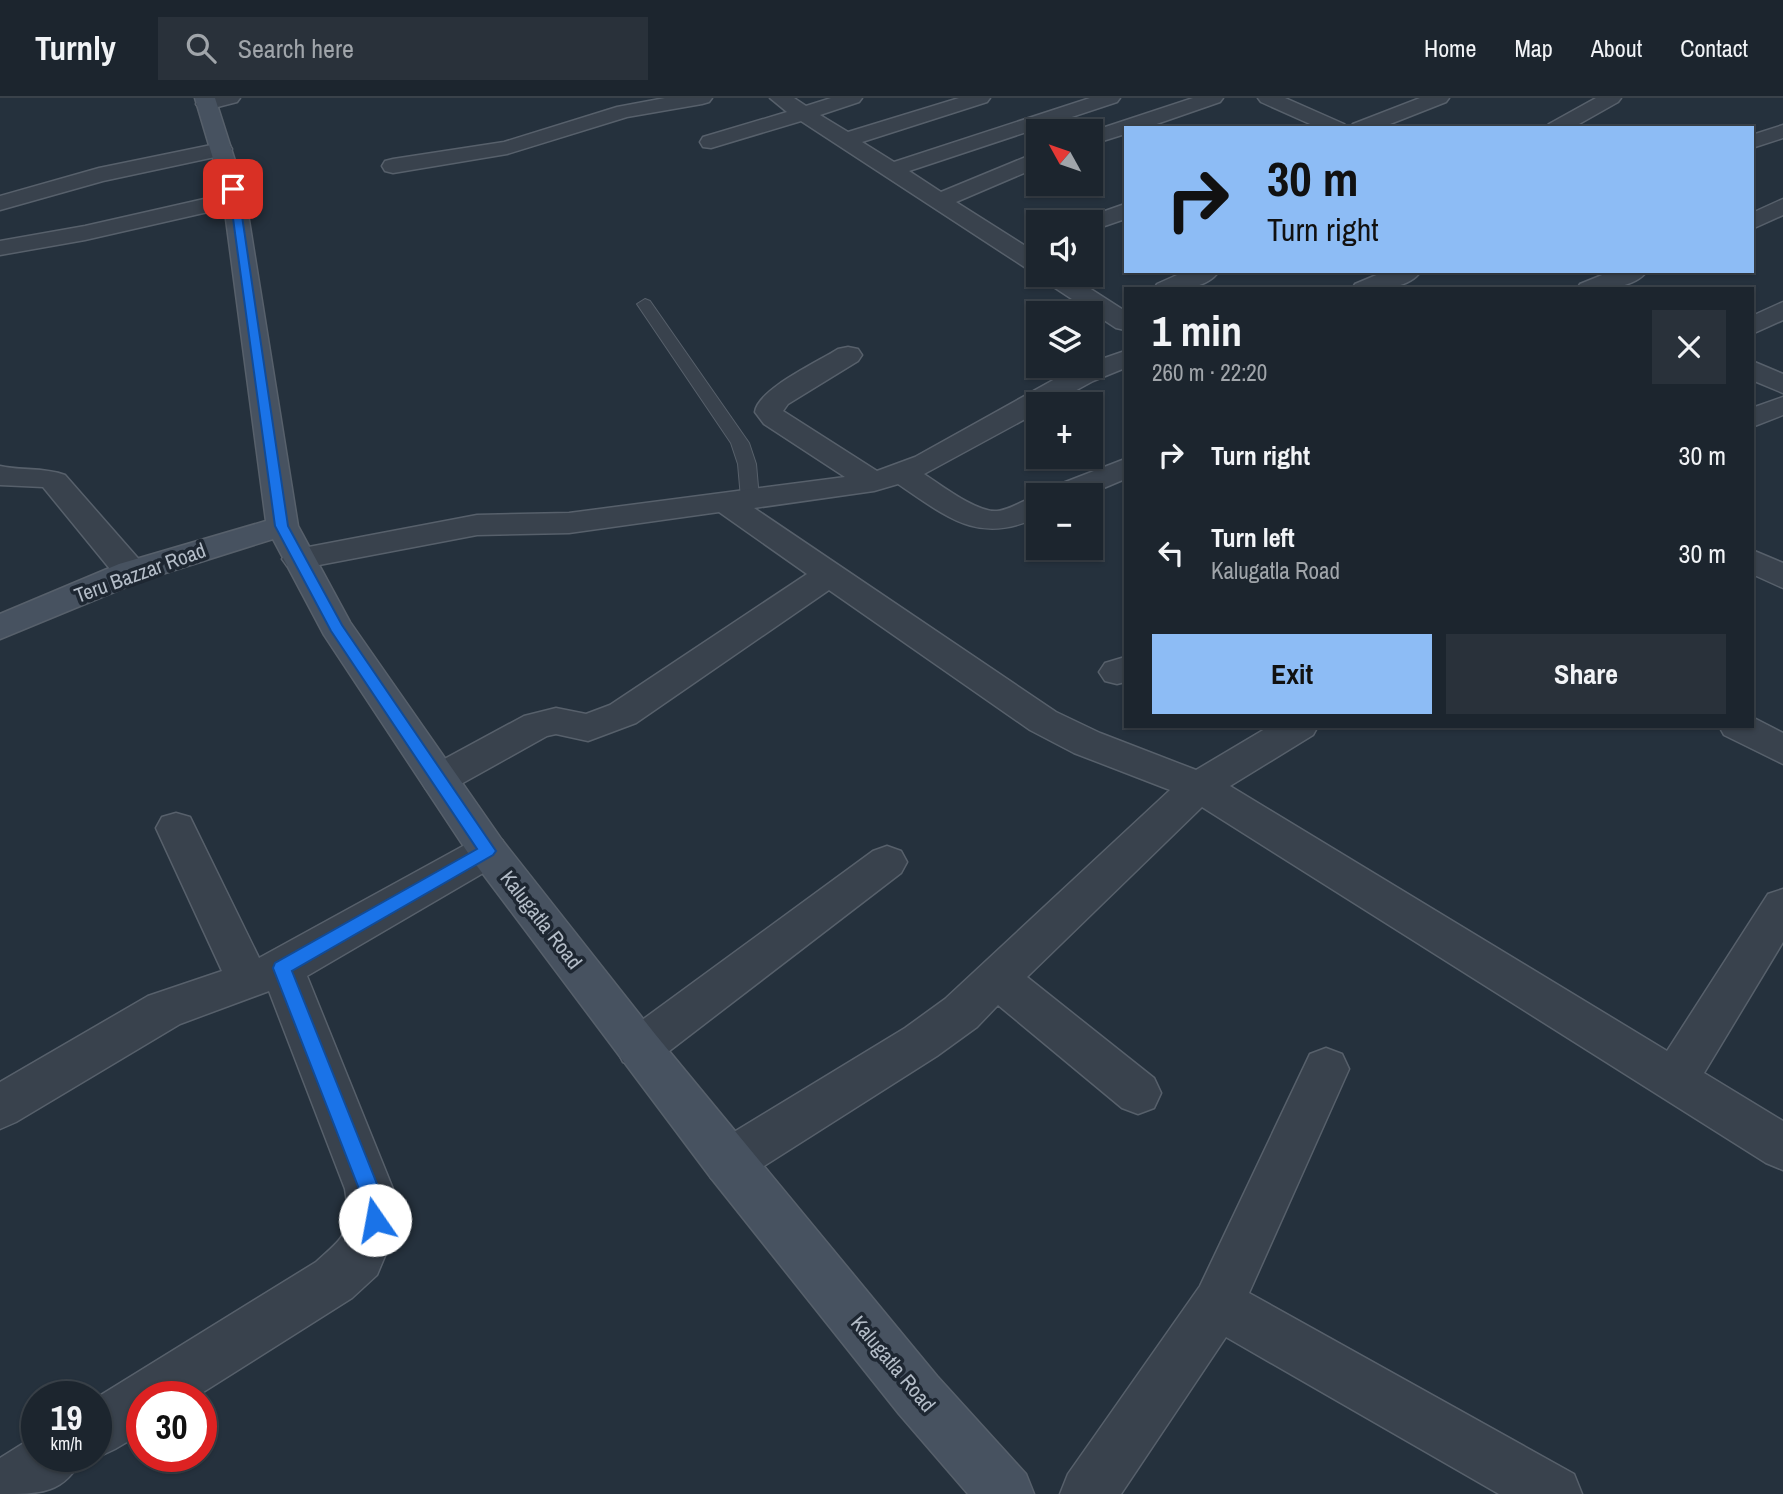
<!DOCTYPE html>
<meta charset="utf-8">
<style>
body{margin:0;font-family:"Archivo Narrow",sans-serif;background:#29313a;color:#f1f3f6;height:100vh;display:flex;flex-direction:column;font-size:26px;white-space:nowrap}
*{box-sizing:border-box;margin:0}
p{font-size:23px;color:#a0a5aa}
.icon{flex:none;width:38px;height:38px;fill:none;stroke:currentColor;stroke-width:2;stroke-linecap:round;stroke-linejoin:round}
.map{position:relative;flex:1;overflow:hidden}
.drawer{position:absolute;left:1124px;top:189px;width:630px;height:441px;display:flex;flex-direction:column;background:#1c252e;border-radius:0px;box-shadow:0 2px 5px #0004,0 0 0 2px #3a424a}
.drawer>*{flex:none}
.hud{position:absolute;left:1124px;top:28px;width:630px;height:147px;border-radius:0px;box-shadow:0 2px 5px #0004,0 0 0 2px #3a424a;background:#8dbcf5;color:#111;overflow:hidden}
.needle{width:46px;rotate:310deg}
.tools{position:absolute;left:1026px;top:21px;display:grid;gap:14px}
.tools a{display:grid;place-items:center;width:77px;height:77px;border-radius:0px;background:#1c252e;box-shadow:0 2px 5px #0004,0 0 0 2px #3a424a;font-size:35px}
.speed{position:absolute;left:21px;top:1283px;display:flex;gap:14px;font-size:35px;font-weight:700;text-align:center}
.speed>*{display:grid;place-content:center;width:91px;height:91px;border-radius:50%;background:#1c252e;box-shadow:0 2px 5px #0004,0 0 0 2px #3a424a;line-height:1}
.speed small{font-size:18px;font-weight:400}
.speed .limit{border:10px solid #d22;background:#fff;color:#111}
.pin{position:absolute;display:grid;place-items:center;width:60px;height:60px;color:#fff;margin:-30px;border-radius:14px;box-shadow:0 4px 10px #0006}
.me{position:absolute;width:77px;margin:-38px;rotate:348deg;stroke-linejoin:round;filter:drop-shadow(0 0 5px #0008)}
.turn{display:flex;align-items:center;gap:24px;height:147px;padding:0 28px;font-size:32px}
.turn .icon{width:91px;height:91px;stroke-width:2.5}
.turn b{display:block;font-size:49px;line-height:60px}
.round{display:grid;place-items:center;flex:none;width:74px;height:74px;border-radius:0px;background:#29313a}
.head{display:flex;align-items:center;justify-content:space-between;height:119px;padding:0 28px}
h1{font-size:42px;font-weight:700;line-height:52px}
.primary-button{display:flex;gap:14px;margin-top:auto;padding:14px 28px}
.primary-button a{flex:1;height:80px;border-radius:0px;background:#8dbcf5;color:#111;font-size:28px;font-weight:700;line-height:80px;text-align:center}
.primary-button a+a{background:#29313a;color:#f1f3f6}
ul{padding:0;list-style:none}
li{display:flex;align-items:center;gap:21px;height:98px;padding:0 28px}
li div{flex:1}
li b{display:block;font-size:26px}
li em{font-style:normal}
header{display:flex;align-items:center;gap:42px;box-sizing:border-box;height:98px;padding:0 35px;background:#1c252e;border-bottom:2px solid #3a424a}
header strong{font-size:33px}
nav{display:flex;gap:38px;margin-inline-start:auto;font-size:24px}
.search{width:490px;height:63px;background:#29313a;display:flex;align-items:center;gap:18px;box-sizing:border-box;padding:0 24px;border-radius:0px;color:#a0a5aa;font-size:26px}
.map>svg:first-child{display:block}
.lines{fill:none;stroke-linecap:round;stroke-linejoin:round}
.lane-casing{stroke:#57606b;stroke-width:2}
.street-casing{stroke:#57606b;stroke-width:3}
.secondary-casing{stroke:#57606b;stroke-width:3}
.lane{fill:#39424d;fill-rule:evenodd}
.street{fill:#39424d;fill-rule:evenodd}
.secondary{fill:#475260;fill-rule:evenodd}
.route{fill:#1a73e8;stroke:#114b97;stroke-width:2}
.labels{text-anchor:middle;stroke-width:7;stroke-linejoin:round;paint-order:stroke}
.street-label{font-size:21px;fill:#b4bdc8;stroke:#1e2732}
</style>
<header>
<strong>Turnly</strong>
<div class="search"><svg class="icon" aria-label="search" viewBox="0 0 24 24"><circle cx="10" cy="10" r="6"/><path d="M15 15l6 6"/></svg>Search here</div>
<nav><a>Home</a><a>Map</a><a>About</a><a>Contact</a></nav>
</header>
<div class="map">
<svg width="1783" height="1396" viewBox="0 0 1783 1396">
<rect width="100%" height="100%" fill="#25313d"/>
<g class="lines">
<defs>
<path id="lane" d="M645,201L650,203L749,345L756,366L759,400L756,404L750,406L741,400L738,366L731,345L637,206Z"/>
<path id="street" d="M205,0H240L237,4L206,12L199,10L196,6L199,2Z
M665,0H712L709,4L702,6L627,19L507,56L393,75L385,73L382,68L385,63L393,61L504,44L617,9Z
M770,0H794L806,8L831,0H862L859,4L820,17L848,34L959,0H990L987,4L862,44L894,64L1090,0H1120L1117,4L909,73L941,94L1038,54V69L956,104L1038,156V174L1029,172L801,23L711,50L703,49L700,44L703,39L787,14Z
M1193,0H1223L1220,4L1145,30H1125V36L1090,47V34Z
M1258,0H1285L1344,26L1347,30H1319L1261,4Z
M1420,0H1449L1446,4L1380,30H1350L1353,26Z
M1596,0H1621L1618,4L1572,30H1546L1549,26Z
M1783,27V40L1752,50V37Z
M221,45L229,46L232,51L229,56L103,83L0,112V98L99,70Z
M235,94L243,96L246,101L243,106L85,142L0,157V143L85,128Z
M1783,101V117L1752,131V115Z
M1125,106V121L1090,133V124H1079L1082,121Z
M1186,173H1219C1206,193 1174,191 1154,191L1157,186Z
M1386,173H1421C1408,193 1373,191 1352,191L1355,186Z
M1612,173H1647C1634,192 1597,191 1577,191L1580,186Z
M1040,177H1069L1125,213V232L1116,230L1043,182Z
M1783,204V222L1752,236V218Z
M848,249L858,251L862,257L858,263L788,306L783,313L877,373L915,359L1073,271L1090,268V265L1125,253V270L1093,283L1051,306H1038V314L924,376C941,387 977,415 997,413C1011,412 1024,401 1038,398V419C978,448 946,418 898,386L874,393L754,410L1056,614L1100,635L1196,672L1270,628H1318L1313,637L1230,688L1667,953L1768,796L1783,791V844L1704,975L1783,1023V1072L1766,1065L1202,709L1027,879L1154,980L1161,995L1154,1010L1138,1016L1122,1010L998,907L977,929L937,958L745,1080L728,1087L711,1080L704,1064L711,1048L905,930L945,901L1170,692L1074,655L1030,632L829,492L636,625L588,643L556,636L547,638L452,691L439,695L426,691L420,681L426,671L524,618L556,610L586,616L610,607L807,476L719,414L569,435L477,437L298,471L287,468L282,461L287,454L298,451L477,417L569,415L845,379L764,326L755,314C758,291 818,264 838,251Z
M1752,263L1783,276V295L1752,282Z
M1783,299V317L1752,329V310Z
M1125,361V381L1087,397H1046L1050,390Z
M0,368C22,373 43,369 65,377L143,466L147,474L143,482L131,485L119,482L43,389L0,387Z
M1752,452L1783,465V490L1752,476Z
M1125,559V584L1117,586L1105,583L1099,574L1105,565Z
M1752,619L1783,635V666L1724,637L1719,628H1752Z
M176,715L190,719L259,860L474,742L488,737L502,742L508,753L502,764L307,878L393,1091L400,1122L377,1177L352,1200L197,1298H142V1335L115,1351L96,1360L92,1358H96V1300L316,1164C347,1136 352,1134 345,1091L269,893L180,926L16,1024L0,1031V984L148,898L222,873L156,730L162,719Z
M887,748L901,753L907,764L901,775L655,964L639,970L623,964L616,950L623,936L873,753Z
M1326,950L1342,956L1349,971L1249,1195L1574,1376L1582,1396H1499L1226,1239L1121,1396H1060L1068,1376L1200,1188L1310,956Z
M35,1338L37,1358H83C65,1396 40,1396 0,1396V1360Z"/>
<path id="secondary" d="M195,0H215L244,91L298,428L350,524L502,742L655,936L937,1278L1026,1376L1034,1396H968L899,1316L711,1080L474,764L324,537L273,441L143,482L0,541V516L119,466L266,423L222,91Z"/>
</defs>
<use href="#lane" class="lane-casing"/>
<use href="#street" class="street-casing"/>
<use href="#secondary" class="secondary-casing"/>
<use href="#lane" class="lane"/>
<use href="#street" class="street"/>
<use href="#secondary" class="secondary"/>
</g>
<path class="route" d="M233,88L238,91L288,428L342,527L496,753L493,757L292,873L379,1091L385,1122L382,1130L375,1133L368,1130L359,1091L273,870L275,865L477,751L331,533L275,428L229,91Z"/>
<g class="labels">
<g class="street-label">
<text transform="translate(140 475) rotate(-20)" y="7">Teru Bazzar Road</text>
<text transform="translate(541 822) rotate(52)" y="7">Kalugatla Road</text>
<text transform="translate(893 1266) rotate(50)" y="7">Kalugatla Road</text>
</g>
</g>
</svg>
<div class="tools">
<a><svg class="needle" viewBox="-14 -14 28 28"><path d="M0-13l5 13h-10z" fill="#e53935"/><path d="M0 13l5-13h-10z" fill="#a0a5aa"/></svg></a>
<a><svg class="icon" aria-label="sound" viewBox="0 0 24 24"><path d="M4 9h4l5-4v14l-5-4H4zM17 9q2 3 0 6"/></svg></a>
<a><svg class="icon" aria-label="layers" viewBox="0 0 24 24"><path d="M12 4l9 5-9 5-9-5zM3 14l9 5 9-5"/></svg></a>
<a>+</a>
<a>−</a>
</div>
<div class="speed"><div>19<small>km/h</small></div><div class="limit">30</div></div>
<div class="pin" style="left:233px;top:91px;background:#d93025"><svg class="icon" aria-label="arrive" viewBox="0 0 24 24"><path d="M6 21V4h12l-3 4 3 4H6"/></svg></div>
<svg class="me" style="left:375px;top:1122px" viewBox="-20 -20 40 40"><circle r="19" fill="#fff"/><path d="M0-13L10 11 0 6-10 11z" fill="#1a73e8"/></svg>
<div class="hud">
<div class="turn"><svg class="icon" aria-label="right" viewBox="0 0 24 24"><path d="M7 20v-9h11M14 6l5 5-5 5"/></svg><div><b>30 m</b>Turn right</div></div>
</div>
<section class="drawer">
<div class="head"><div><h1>1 min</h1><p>260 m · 22:20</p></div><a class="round"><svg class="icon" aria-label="close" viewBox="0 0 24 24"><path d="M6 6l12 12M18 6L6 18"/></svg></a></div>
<ul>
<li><svg class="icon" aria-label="right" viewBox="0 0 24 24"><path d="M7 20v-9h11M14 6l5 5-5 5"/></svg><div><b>Turn right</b></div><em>30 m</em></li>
<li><svg class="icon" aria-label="left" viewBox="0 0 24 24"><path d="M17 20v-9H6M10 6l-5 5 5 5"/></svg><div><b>Turn left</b><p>Kalugatla Road</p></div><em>30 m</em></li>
</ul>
<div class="primary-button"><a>Exit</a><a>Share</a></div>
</section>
</div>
